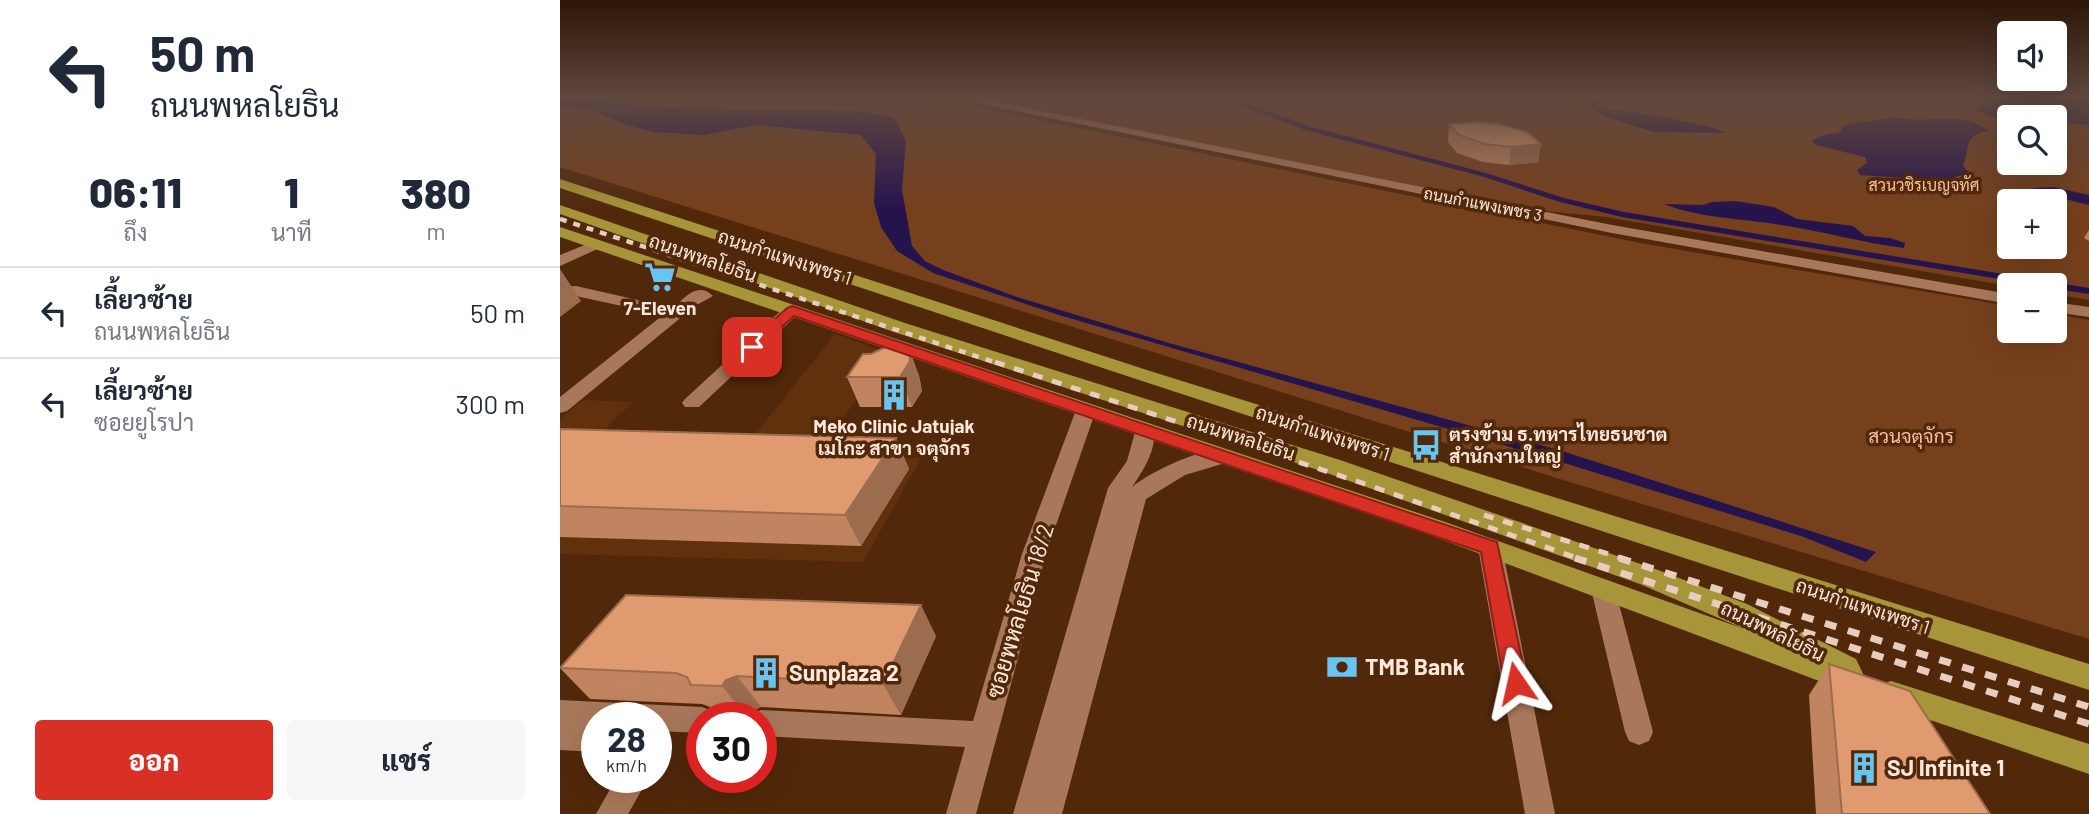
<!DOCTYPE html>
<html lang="th">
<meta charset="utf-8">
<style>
body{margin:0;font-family:Barlow,Sarabun,sans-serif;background:#f6f6f7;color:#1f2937;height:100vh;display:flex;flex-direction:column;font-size:26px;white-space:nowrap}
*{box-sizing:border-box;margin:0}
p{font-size:23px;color:#747a83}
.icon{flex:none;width:38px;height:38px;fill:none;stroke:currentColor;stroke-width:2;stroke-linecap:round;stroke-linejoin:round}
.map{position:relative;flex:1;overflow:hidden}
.sheet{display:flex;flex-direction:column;background:#fff;width:560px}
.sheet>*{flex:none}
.hud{background:#fff;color:#1f2937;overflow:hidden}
.buttons{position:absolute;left:1437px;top:21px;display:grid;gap:14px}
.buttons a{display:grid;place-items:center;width:70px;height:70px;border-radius:7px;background:#fff;box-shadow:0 7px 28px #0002;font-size:35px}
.speed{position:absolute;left:21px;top:702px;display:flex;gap:14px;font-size:35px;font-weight:700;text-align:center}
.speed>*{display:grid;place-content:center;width:91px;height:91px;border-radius:50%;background:#fff;box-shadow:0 7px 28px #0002;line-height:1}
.speed small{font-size:18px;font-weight:400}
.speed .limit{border:10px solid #d22;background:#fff;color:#111}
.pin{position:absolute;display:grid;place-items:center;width:60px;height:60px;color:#fff;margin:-30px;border-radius:14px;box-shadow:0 4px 10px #0006}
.me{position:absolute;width:77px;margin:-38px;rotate:349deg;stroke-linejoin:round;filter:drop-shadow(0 0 5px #0008)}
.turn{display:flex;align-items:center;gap:24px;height:147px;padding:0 35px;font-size:32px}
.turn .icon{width:91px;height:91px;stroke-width:2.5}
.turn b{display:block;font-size:49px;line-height:60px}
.eta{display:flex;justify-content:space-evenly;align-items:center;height:119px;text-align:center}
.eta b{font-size:42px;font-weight:800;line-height:49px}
.cta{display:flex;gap:14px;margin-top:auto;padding:14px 35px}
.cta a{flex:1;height:80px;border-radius:7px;background:#d93025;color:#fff;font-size:28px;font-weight:800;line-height:80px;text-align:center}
.cta a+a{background:#f6f6f7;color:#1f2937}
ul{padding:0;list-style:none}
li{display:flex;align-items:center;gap:21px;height:91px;padding:0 35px;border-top:2px solid #e0e1e3}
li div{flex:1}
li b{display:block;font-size:26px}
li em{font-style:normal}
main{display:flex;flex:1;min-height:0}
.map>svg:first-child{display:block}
.built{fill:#61300d}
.green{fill:#77401c;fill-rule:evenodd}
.water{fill:#25134d}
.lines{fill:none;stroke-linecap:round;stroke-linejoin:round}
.minor{fill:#a9785b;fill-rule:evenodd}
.major{fill:#a79539;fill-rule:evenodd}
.rail-far2{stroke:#e6cdbe;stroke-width:4.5;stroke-dasharray:7 7;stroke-linecap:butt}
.rail-far1{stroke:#e6cdbe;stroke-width:5;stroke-dasharray:10 10;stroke-linecap:butt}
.rail{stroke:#e6cdbe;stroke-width:7;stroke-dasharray:12 12;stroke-linecap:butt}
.wall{fill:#c08460}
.shaded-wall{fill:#9c6c4e}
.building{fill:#df9a70;stroke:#9c6c4e;stroke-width:2}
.route{fill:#d93025;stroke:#8d1f18;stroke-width:2}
.labels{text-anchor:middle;stroke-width:7;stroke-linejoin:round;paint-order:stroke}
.far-park-label{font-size:16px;fill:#f8c09f;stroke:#52280a}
.far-street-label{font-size:16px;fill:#fee8db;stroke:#52280a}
.street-label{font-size:19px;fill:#fee8db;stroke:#52280a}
.poi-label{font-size:19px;font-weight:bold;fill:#fee8db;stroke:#52280a}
.park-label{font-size:19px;fill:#f8c09f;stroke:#52280a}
.near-street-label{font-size:23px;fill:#fee8db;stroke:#52280a}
.near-poi-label{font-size:23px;font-weight:bold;fill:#fee8db;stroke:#52280a;text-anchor:start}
</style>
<main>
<section class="sheet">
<div class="hud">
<div class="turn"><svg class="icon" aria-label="left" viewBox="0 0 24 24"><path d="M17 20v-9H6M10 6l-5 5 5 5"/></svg><div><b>50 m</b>ถนนพหลโยธิน</div></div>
</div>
<div class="eta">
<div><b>06:11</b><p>ถึง</p></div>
<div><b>1</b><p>นาที</p></div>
<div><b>380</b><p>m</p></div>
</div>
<ul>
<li><svg class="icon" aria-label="left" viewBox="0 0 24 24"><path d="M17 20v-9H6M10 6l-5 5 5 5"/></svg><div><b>เลี้ยวซ้าย</b><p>ถนนพหลโยธิน</p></div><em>50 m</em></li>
<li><svg class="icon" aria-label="left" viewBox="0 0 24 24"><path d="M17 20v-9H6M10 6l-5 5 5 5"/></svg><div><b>เลี้ยวซ้าย</b><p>ซอยยูโรปา</p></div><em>300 m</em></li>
</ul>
<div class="cta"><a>ออก</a><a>แชร์</a></div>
</section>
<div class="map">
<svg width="1529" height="814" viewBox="0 0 1529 814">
<rect width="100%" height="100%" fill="#52280a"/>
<path class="built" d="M275,334L331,354L255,455L361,458L303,562L0,554V419L23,400L73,402L40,434L189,442Z"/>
<path class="green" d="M0,98H371L1080,243L1449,306V331H1494L1495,314L1529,320V639L1013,483L0,167Z
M404,98H1529V300L1495,294L1494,285L1449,286L1046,217L975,210ZM1449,117H1494V163H1449ZM1449,201H1494V247H1449Z"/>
<path class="water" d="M44,98L65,104L110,108L292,111L326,115L335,119L346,141L342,190L352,246L365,261L383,270L457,297L609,343L1002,451L1316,552L1306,562L1241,536L991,459L499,315L373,273L337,251L321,227L314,203L316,154L301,135L196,125L145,135L93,132L64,124L30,110L0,107V98Z
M659,98H672L752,127L926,173L1004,198L1064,212L1529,288V294L1495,289L1494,285H1476L1062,217L1000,202L921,176L745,130Z
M1016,98H1038L1040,108C1061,110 1153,123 1165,133L1094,132L1049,118L1031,109L1026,100Z
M1469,98H1529V125L1503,123L1495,125L1494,117H1449V124L1414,109C1430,97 1450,104 1469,98Z
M1334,117C1365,125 1401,109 1429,131C1404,134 1410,147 1403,166L1410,173L1395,177L1391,181L1300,175L1297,170L1307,163L1305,157L1256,145L1252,141L1260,136L1281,132V128L1288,124Z
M1493,187L1529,195V205L1481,193L1472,188Z
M1175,201L1214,207L1237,219L1293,226L1305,236L1330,238L1345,243L1344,248C1303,243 1262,231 1221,225C1182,218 1142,219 1104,204L1143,205L1152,202Z"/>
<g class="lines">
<path class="minor" d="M393,98H416L1052,225L1449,294V304L1052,233Z
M37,240L44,244L42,247L0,266V255Z
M16,286L113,308C125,298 137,281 153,296L135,306L7,411L0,413V397L103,315L16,296L0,297V287Z
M1494,302L1529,307V317L1494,312Z
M232,305L238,306L240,310L238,314L139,407H125L122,403L125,399L226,306Z
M526,404L533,406L536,410L486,554L416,814H386L405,747L201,736V718H189L191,714L201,710L413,721L462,554L516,410L519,406Z
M584,424L591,425C601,444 583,471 572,487C592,471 647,444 672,451L675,456L672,461L625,475L586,499L502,814H453L548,488L567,461L577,425Z
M930,538L938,541L942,547L995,814H965L918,547L922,541Z
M1043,579L1052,582L1055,589L1093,732L1089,741L1079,745L1069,741L1065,732L1031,589L1034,582Z
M0,700L142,707L152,711L155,718H142V733L96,731V718H37V752L0,750Z
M57,777H89L68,814H36Z"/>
<path class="major" d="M0,179L590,371L1529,664V690L576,379L0,188Z
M0,205L348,324L780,460L1098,570L1187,604L1296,659L1306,680L1301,689L1291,693L870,535L0,237V227L888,523L1184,629L1080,584L764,472L334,332L0,214Z
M1331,681L1529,744V774L1320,703L1316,694L1320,685Z"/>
<path class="rail-far2" d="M0,219L440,364"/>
<path class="rail-far1" d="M435,362L802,483L1020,559
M924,515L1064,559"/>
<path class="rail" d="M1015,558L1529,724
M1059,558L1529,707"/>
</g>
<path class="wall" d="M889,124L981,144L978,162L949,165L923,162L897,153L888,142Z
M1529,230V241L1524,238Z
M348,346L359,376L362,391L352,407H300L287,377L311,354Z
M0,429L336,438L349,469L301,546L0,537Z
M376,636L341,715L201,707L190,712L187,717L157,716L150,707L142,704L30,699L0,668V667Z
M1269,664L1430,814H1256L1249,695Z"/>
<path class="shaded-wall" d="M981,144L978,162L949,165L951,147Z
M0,269L21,301L0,317Z
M348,346L359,376L362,391L352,407L340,377Z
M336,438L349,469L301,546L285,515Z
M361,605L376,636L341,715L323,684Z
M177,676L201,707L190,712L187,717L162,686L166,680Z"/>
<path class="building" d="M921,122L938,124L967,132L981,144L951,147L925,144L899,135L889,124Z
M332,344L348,346L350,361L340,377H287L303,354H311Z
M0,429L336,438L285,515L0,506Z
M66,595L361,605L323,684L177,676L166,680L162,686L131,685L127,677L116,673L0,668Z
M1269,664L1350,691L1430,814H1282Z"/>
<linearGradient id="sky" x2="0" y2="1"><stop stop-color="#2d1606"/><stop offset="0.46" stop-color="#60483e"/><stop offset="1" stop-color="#60483e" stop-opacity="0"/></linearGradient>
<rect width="1529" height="212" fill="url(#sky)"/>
<path class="route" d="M232,306L937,542L967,683L963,690L956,693L948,690L944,683L921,552L234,316L197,350H187L185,347L187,344L227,308Z"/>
<defs>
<symbol id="supermarket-bare" viewBox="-9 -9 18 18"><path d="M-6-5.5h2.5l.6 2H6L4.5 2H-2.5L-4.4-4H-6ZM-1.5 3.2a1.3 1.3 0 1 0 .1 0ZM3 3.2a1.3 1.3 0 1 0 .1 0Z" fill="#68c4f0" stroke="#52280a" stroke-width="2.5" paint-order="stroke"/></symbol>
<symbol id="building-bare" viewBox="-9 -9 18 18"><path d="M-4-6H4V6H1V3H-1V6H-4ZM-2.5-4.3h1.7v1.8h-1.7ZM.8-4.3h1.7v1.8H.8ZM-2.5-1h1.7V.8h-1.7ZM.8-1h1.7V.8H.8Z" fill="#68c4f0" stroke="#52280a" stroke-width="2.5" paint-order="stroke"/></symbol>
<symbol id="bus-bare" viewBox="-9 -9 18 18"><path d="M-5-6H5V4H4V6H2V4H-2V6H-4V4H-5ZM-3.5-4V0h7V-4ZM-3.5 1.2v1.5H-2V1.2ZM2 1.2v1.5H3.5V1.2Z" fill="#68c4f0" stroke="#52280a" stroke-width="2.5" paint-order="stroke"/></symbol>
<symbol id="bank-bare" viewBox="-9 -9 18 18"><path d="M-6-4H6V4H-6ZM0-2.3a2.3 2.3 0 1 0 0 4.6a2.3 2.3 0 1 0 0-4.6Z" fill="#68c4f0" stroke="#52280a" stroke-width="2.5" paint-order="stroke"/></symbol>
</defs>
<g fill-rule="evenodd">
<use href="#supermarket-bare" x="78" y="255" width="44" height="44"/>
<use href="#building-bare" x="312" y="373" width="44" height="44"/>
<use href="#bus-bare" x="844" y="423" width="44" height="44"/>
<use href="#bank-bare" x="760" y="645" width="44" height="44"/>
<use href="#building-bare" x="184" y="651" width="44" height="44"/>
<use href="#building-bare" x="1282" y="746" width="44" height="44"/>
</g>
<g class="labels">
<g class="far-park-label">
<text x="1364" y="191">สวนวชิรเบญจทัศ</text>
</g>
<g class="far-street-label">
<text transform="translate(923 204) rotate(11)" y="6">ถนนกำแพงเพชร 3</text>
</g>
<g class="street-label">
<text transform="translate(225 257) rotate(18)" y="7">ถนนกำแพงเพชร 1</text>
<text transform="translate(143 258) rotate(19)" y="7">ถนนพหลโยธิน</text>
<text transform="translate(763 433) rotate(18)" y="7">ถนนกำแพงเพชร 1</text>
<text transform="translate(681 437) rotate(18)" y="7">ถนนพหลโยธิน</text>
<text transform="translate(1303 606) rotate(18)" y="7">ถนนกำแพงเพชร 1</text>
<text transform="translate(1213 631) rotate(26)" y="7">ถนนพหลโยธิน</text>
</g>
<g class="poi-label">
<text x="100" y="315">7-Eleven</text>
<text x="334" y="433">Meko Clinic Jatujak<tspan x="334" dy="22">เมโกะ สาขา จตุจักร</tspan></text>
<text x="889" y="441" text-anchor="start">ตรงข้าม ธ.ทหารไทยธนชาต<tspan x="889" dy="22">สำนักงานใหญ่</tspan></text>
</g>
<g class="park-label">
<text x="1351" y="443">สวนจตุจักร</text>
</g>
<g class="near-street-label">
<text transform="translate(460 611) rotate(-73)" y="8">ซอยพหลโยธิน 18/2</text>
</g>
<g class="near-poi-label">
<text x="805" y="675">TMB Bank</text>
<text x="229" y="681">Sunplaza 2</text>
<text x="1327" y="776">SJ Infinite 1</text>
</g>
</g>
</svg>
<div class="buttons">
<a><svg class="icon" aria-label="sound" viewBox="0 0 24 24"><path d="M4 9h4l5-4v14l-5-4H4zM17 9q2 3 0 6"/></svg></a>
<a><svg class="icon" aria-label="search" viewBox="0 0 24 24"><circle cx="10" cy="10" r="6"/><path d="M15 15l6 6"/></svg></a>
<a>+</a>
<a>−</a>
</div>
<div class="speed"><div>28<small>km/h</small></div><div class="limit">30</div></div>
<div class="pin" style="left:192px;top:347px;background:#d93025"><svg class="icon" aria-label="arrive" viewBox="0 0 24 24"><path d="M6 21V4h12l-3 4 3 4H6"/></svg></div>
<svg class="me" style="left:956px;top:683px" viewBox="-20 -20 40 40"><path d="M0-17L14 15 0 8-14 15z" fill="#d93025" stroke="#fff" stroke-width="4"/></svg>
</div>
</main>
